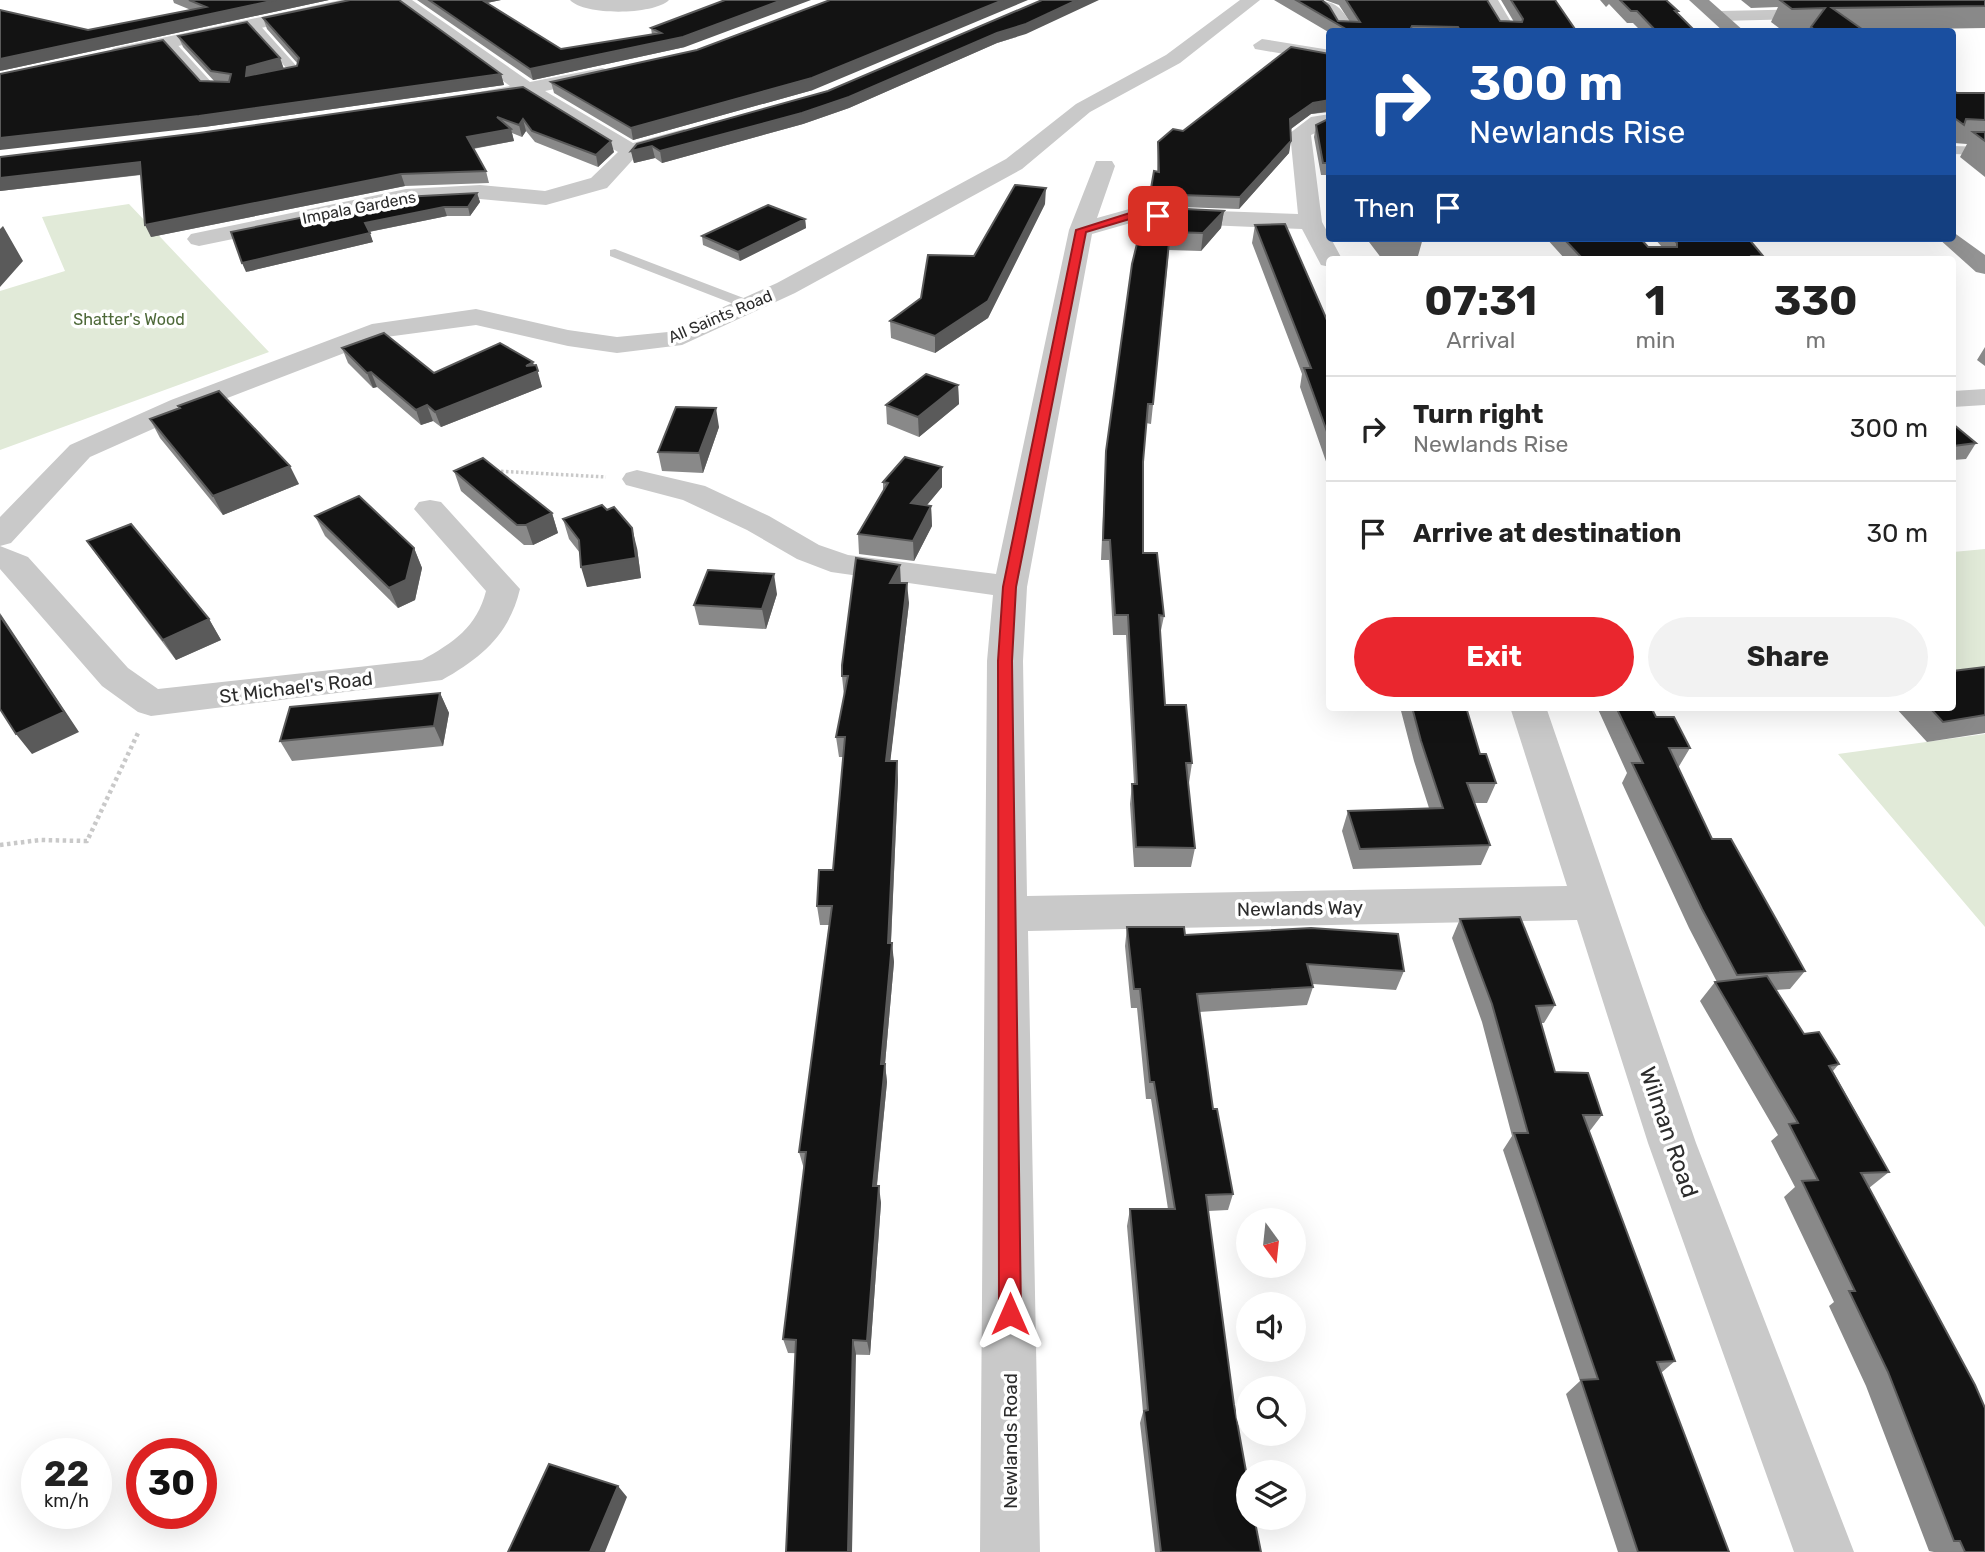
<!DOCTYPE html>
<style>
body{margin:0;font-family:Rubik,sans-serif;background:#f2f2f2;color:#222;height:100vh;display:flex;flex-direction:column;font-size:26px;white-space:nowrap}
*{box-sizing:border-box;margin:0}
p{font-size:23px;color:#767676}
.icon{flex:none;width:38px;height:38px;fill:none;stroke:currentColor;stroke-width:2;stroke-linecap:round;stroke-linejoin:round}
.map{position:relative;flex:1;overflow:hidden}
.side{position:absolute;left:1326px;top:256px;width:630px;height:455px;display:flex;flex-direction:column;background:#fff;border-radius:7px;box-shadow:0 7px 28px #0002}
.side>*{flex:none}
.guide{position:absolute;left:1326px;top:28px;width:630px;height:214px;border-radius:7px;box-shadow:0 7px 28px #0002;background:#1a4fa0;color:#fff;overflow:hidden}
.needle{width:46px;rotate:165deg}
.controls{position:absolute;left:1236px;top:1208px;display:grid;gap:14px}
.controls a{display:grid;place-items:center;width:70px;height:70px;border-radius:50%;background:#fff;box-shadow:0 7px 28px #0002;font-size:35px}
.speed{position:absolute;left:21px;top:1438px;display:flex;gap:14px;font-size:35px;font-weight:700;text-align:center}
.speed>*{display:grid;place-content:center;width:91px;height:91px;border-radius:50%;background:#fff;box-shadow:0 7px 28px #0002;line-height:1}
.speed small{font-size:18px;font-weight:400}
.speed .limit{border:10px solid #d22;background:#fff;color:#111}
.pin{position:absolute;display:grid;place-items:center;width:60px;height:60px;color:#fff;margin:-30px;border-radius:14px;box-shadow:0 4px 10px #0006}
.me{position:absolute;width:77px;margin:-38px;rotate:0deg;stroke-linejoin:round;filter:drop-shadow(0 0 5px #0008)}
.turn{display:flex;align-items:center;gap:24px;height:147px;padding:0 28px;font-size:32px}
.turn .icon{width:91px;height:91px;stroke-width:2.5}
.turn b{display:block;font-size:49px;line-height:60px}
.then{display:flex;align-items:center;height:66px;padding:0 28px;background:#0003;gap:14px;font-size:26px}
.eta{display:flex;justify-content:space-evenly;align-items:center;height:119px;text-align:center}
.eta b{font-size:42px;font-weight:700;line-height:49px}
.primary-button{display:flex;gap:14px;margin-top:auto;padding:14px 28px}
.primary-button a{flex:1;height:80px;border-radius:42px;background:#ea262e;color:#fff;font-size:28px;font-weight:700;line-height:80px;text-align:center}
.primary-button a+a{background:#f2f2f2;color:#222}
ul{padding:0;list-style:none}
li{display:flex;align-items:center;gap:21px;height:105px;padding:0 28px;border-top:2px solid #e0e0e0}
li div{flex:1}
li b{display:block;font-size:26px}
li em{font-style:normal}
.map>svg:first-child{display:block}
.green{fill:#e1ead8}
.lines{fill:none;stroke-linecap:round;stroke-linejoin:round}
.path-far1{stroke:#c9c9c9;stroke-width:3.5;stroke-dasharray:2.5 2.5;stroke-linecap:butt}
.path{stroke:#c9c9c9;stroke-width:4.5;stroke-dasharray:3.5 3.5;stroke-linecap:butt}
.lane{fill:#c9c9c9;fill-rule:evenodd}
.street{fill:#c9c9c9;fill-rule:evenodd}
.highway{fill:#939393;fill-rule:evenodd}
.wall{fill:#898989}
.shaded-wall{fill:#5a5a5a}
.building{fill:#131313;stroke:#5a5a5a;stroke-width:2}
.route{fill:#ea262e;stroke:#98191e;stroke-width:2}
.labels{text-anchor:middle;stroke-width:7;stroke-linejoin:round;paint-order:stroke}
.far-street-label{font-size:16px;fill:#2c2c2c;stroke:#fff}
.far-park-label{font-size:16px;fill:#4d6838;stroke:#fff}
.street-label{font-size:19px;fill:#2c2c2c;stroke:#fff}
.near-street-label{font-size:23px;fill:#2c2c2c;stroke:#fff}
</style>
<div class="map">
<svg width="1985" height="1552" viewBox="0 0 1985 1552">
<rect width="100%" height="100%" fill="#fff"/>
<path class="green" d="M129,204L269,352L0,450V291L65,271L42,217Z
M1985,549V673L1953,676V552Z
M1985,734V927L1838,754Z"/>
<g class="lines">
<path class="path-far1" d="M496,471L606,477"/>
<path class="path" d="M0,845L40,840L87,841L138,733"/>
<path class="lane" d="M249,22H257L301,71V75L271,80V76L289,71L249,26Z
M165,40H173L214,85L234,87V91H207L165,44Z
M1953,146L1985,147V155L1953,154Z
M615,249L754,302L757,305L754,308H744L610,256V250Z"/>
<path class="street" d="M341,0H375L366,5L114,60L105,54L114,48Z
M392,0H412L530,82L602,68L609,70L612,74L609,78L545,91L633,143L684,129L695,135L691,139L638,154L607,188L546,205L480,199L406,203L199,246L191,244L187,239L191,234L406,189L480,185L545,191L591,178L618,152L523,95L476,104L469,102L466,98L469,94L510,86Z
M570,0H669C654,15 585,16 570,0Z
M1240,0H1260L1180,63L1090,112L1022,169L795,293L682,345L617,353L568,346L476,325L386,337L191,412L90,457L11,543L0,546L28,557L128,668L158,689L422,660C453,643 477,627 486,591L414,509L419,502L430,500L441,502L520,589C509,635 481,658 442,680L151,716L138,712L102,686L0,569V517L70,445L171,400L372,324L476,309L568,330L617,337L668,332L777,283L1006,159L1076,104L1166,55Z
M1308,0C1338,0 1341,7 1356,32H1338L1329,16Z
M1480,0H1498L1517,32H1499Z
M1825,9L1834,14L1831,18L1720,21L1711,16L1720,11Z
M1262,39L1330,50V62L1255,49L1253,45Z
M1330,114V126L1311,135L1322,222L1342,259H1330V267L1321,265L1302,229L1134,222L1092,234L1027,587L1023,661L1027,896L1567,886L1510,707H1546L1696,1143L1854,1552H1794L1648,1143L1577,920L1028,931L1040,1552H980L987,661L993,595L831,572L797,559L747,530L683,500L626,485L622,479L626,473L637,470L705,486L769,516L819,545L848,555L996,574L1069,230L1096,161H1112L1115,166L1097,218L1133,208L1298,214L1290,133L1311,117Z
M1985,389V405L1953,407V391Z"/>
<path class="highway" d="M1689,0H1709L1745,32H1724Z
M1953,232L1985,255V274L1976,272L1938,238H1953Z"/>
</g>
<path class="wall" d="M173,0H329L0,71L88,30L191,10L174,3Z
M417,0H501L487,3L561,49L652,35L651,28L685,47L533,80Z
M1274,0H1322L1338,21L1350,22L1339,5L1325,0H1487L1500,21L1514,22L1501,0H1555L1577,32H1330V33Z
M1600,0H1666L1678,11L1677,13L1696,32H1642L1633,23H1627L1609,4L1606,7Z
M1741,0H1985V28L1863,30L1866,32L1783,31L1771,22L1778,7L1751,8Z
M263,18L501,74L504,85L204,127L200,81L215,82L183,47L178,36L280,58L284,69L297,66L298,64L267,29Z
M1026,34L997,43L849,108L803,124L662,163L655,158L634,163L631,151L828,91Z
M697,50L813,90L633,140L554,93L551,82Z
M1330,54V112L1311,114L1291,129L1289,153L1239,209L1149,206L1150,194L1157,172L1158,142L1183,131Z
M523,87L614,152L598,167L535,142L526,131L522,137L512,133L514,141L473,149L486,171L489,183L405,186L151,237L141,175L0,191V157L199,133Z
M1953,91L1957,93H1985V177L1960,157L1967,144L1954,143L1953,145Z
M1330,118V175H1321L1314,137L1316,125Z
M477,193L480,202L470,216H447L369,232L373,242L246,272Z
M1045,204L988,318L935,353L891,338L890,321L921,298L974,256Z
M1146,207L1224,211L1221,228L1201,251L1169,250L1151,424L1146,423L1143,462V553L1164,616L1160,635L1165,705L1192,763L1189,783H1188L1195,848L1191,867H1134L1130,804L1132,784H1134L1126,635H1113L1109,560H1101L1106,451Z
M805,219L806,228L740,261L703,245L702,236Z
M1255,225L1330,327V473L1300,387L1302,374L1252,243Z
M1366,238H1423L1418,256L1382,259Z
M1546,238H1640L1648,247H1662L1654,238H1748L1763,256L1762,259H1565Z
M1985,347V366L1977,360Z
M342,348L434,373L534,365L542,387L441,427L433,421L421,425L377,387L373,388L348,363Z
M958,385L959,404L919,437L887,424L886,405Z
M178,406L299,484L223,515L160,438L150,419L180,409Z
M1953,424L1976,443L1966,459L1953,460Z
M719,427L703,473L662,471L658,452Z
M454,471L552,513L558,533L533,545H524L461,491Z
M883,482L942,487L927,505L931,506L932,526L914,561L859,554L858,534L883,491Z
M315,516L414,548L422,568L415,600L398,608L325,536Z
M563,519L637,548L641,578L587,587L580,553L569,539Z
M87,541L209,619L221,640L176,660L101,561Z
M901,583L909,603L890,761H897L898,781L891,943L894,962L885,1064L887,1082L877,1186L881,1203L870,1355L788,1353L783,1339L804,1169L799,1152L829,925H820L817,906L833,870L844,757H839L836,737L844,696L842,676Z
M777,594L766,629L699,625L694,605Z
M1985,667V733L1927,742L1895,707H1953Z
M440,693L449,713L443,746L292,761L280,741Z
M1400,707H1466L1480,754L1496,783L1487,803H1474L1490,845L1481,865L1353,869L1342,831L1348,811L1429,808L1414,761Z
M1597,707H1651L1656,717L1690,748L1678,768L1712,839L1805,971L1790,989L1776,990L1804,1034L1839,1064L1833,1071L1889,1172L1869,1188L1985,1552H1934L1929,1551L1866,1386L1829,1306L1834,1302L1784,1197L1795,1187L1771,1141L1778,1135L1700,1001L1715,982H1717L1689,928L1622,783L1627,773Z
M1460,919L1555,1005L1544,1023H1541L1555,1072L1602,1115L1589,1132L1675,1361L1661,1373L1729,1552H1618L1566,1394L1580,1381L1503,1150L1512,1136L1482,1022L1452,938Z
M1127,927L1185,935L1404,971L1396,990L1313,984V987L1307,1005L1199,1012L1213,1109L1233,1194L1228,1210L1208,1211L1234,1405L1261,1552H1155L1140,1423L1143,1412L1127,1226L1130,1209H1168L1151,1099H1146L1137,1008H1131L1125,946Z"/>
<path class="shaded-wall" d="M276,0H329L0,71V59Z
M475,0H501L477,5Z
M782,0H811L685,47L533,80L530,69Z
M1003,0H1028L813,90L633,140L631,128Z
M1077,0H1099L1026,34L997,43L849,108L803,124L662,163L660,151L997,33Z
M280,58L284,70L246,76L247,67Z
M501,74L504,85L204,127L0,150V138Z
M1330,100V111L1311,114L1288,131L1290,119L1313,103Z
M523,119L526,131L522,137L519,125Z
M511,129L514,141L470,149L467,137Z
M611,141L614,152L598,167L596,155Z
M1291,141L1289,153L1239,209L1240,197Z
M652,146L655,158L634,163L631,151Z
M140,162L146,174L0,191V178Z
M401,174L405,186L151,237L145,225Z
M1046,188L1045,204L988,318L935,353V336Z
M477,193L480,202L470,216L468,207Z
M444,207L447,216L368,232L365,223Z
M1224,211L1221,228L1201,251L1203,233Z
M805,219L806,228L740,261L738,252Z
M3,226L23,261L0,287V229Z
M370,233L373,242L246,272L242,263Z
M533,362L536,372V365L542,387L441,427L435,412Z
M371,372L377,387L373,388L367,373Z
M958,385L959,404L919,437L918,417Z
M427,405L433,421L421,425L416,410Z
M716,408L719,427L703,473L699,453Z
M290,466L299,484L223,515L213,496Z
M942,467V487L912,523L911,503Z
M931,506L932,526L914,561L913,541Z
M552,513L558,533L533,545L526,525Z
M632,528L637,548L641,578L587,587L581,567Z
M414,548L422,568L415,600L398,608L389,588Z
M900,565L901,585L890,583Z
M774,574L777,594L766,629L762,609Z
M907,583L909,603L888,781L886,761Z
M0,613L79,732L32,754L16,734Z
M209,619L221,640L176,660L163,640Z
M440,693L449,713L443,746L434,726Z
M897,761L898,781L890,962L888,943Z
M892,943L894,962L885,1064L887,1082L875,1203L873,1186L881,1064Z
M879,1186L881,1203L870,1355L867,1341Z
M853,1340L856,1354L852,1552H848Z
M618,1486L627,1497L605,1552H590Z"/>
<path class="building" d="M189,0H276L0,59V10L88,30L206,7Z
M350,0H399L501,74L199,116L0,138V74L163,40L200,81L229,82L231,74L211,71L178,36L247,22L280,58L247,67L246,76L297,66L299,58L263,18Z
M429,0H482L561,49L661,33L651,28L725,0H782L683,37L530,69Z
M830,0H1003L812,78L631,128L551,82L697,50Z
M1042,0H1077L1026,24L997,33L849,97L802,113L660,151L652,146L631,151L637,144L828,91Z
M1296,0H1322L1329,6L1338,21L1360,22L1346,0H1487L1500,21L1522,22L1523,19L1511,0H1555L1577,32H1461L1458,27L1412,26L1409,32H1351Z
M1620,0H1666L1678,11H1675L1696,32H1657L1637,11H1631Z
M1780,0H1985V6L1832,8L1866,32H1817L1811,27L1825,8L1792,9Z
M1291,47L1330,54V100L1313,103L1290,119L1291,141L1240,197L1150,194L1154,171L1159,172L1158,142L1173,129L1183,131Z
M523,87L611,141L596,155L532,131L523,119L519,125L497,117L511,129L467,137L486,171L401,174L145,225L140,162L0,178V157L199,133Z
M1953,91L1957,93H1985V120L1966,119L1964,125L1953,117Z
M1330,118V163H1323L1316,125Z
M1973,132H1985V141Z
M1015,185L1046,188L988,301L935,336L890,321L921,298L928,255L974,256Z
M477,193L468,207H444L365,223L370,233L242,263L231,232L403,197Z
M768,205L805,219L738,252L702,236Z
M1146,207L1224,211L1203,233L1170,232L1153,404H1148L1143,462V553H1157L1164,616L1159,615L1165,705H1186L1192,763H1186L1195,848L1136,847L1132,784H1137L1128,615H1115L1110,540H1103L1106,451L1132,264Z
M1285,224L1330,327V440L1304,368H1311L1255,225Z
M1385,238H1416L1386,240Z
M1563,238H1640L1648,247H1677V243L1672,238H1748L1763,256H1752L1755,259H1583Z
M384,333L434,373L500,343L533,362L526,366L536,365L538,371L435,412L427,405L416,410L371,372L367,373L342,348Z
M926,374L958,385L918,417L886,405Z
M219,391L290,466L213,496L150,419L180,408L178,406Z
M676,407L716,408L699,453L658,452Z
M1953,424L1976,443L1953,446Z
M905,457L942,467L911,503L931,506L913,541L858,534L888,483L883,482Z
M483,458L552,513L526,525H517L454,471Z
M359,496L414,548L406,580L389,588L315,516Z
M602,505L607,510L614,507L632,528L636,558L581,567L579,540L563,519Z
M131,524L209,619L163,640L87,541Z
M856,558L900,565L890,583H907L886,761H897L888,943H892L881,1064H885L873,1186H879L867,1341L853,1340L848,1552H786L796,1340L783,1339L806,1152H799L832,906H817L819,870H833L845,737H836L848,676H842V665Z
M708,570L774,574L762,609L694,605Z
M0,616L64,712L16,734L0,709Z
M1985,667V715L1943,722L1929,707H1953V671Z
M440,693L434,726L280,741L290,707Z
M1412,707H1466L1480,754H1486L1496,783H1467L1490,845L1360,849L1348,811L1443,808L1421,741Z
M1616,707H1651L1656,717H1674L1690,748H1669L1712,839H1731L1805,971L1737,975L1702,909L1632,763H1643Z
M1520,917L1555,1005L1536,1006L1555,1072L1588,1073L1602,1115H1583L1675,1361L1657,1362L1729,1552H1638L1581,1380L1598,1379L1514,1133H1528L1492,1004L1460,919Z
M1127,927H1184L1185,935L1311,928L1398,934L1404,971L1307,964L1313,987L1197,994L1213,1109H1217L1233,1194L1206,1195L1234,1405L1248,1482V1517H1254L1261,1552H1161L1144,1411L1148,1410L1130,1209H1175L1154,1082H1150L1140,989H1134Z
M1767,976L1804,1034L1819,1032L1839,1064L1829,1066L1889,1172L1861,1173L1975,1385L1985,1408V1552H1965L1960,1541H1954L1888,1372L1849,1291H1855L1802,1181L1818,1180L1789,1124L1798,1123L1715,982Z
M549,1464L618,1486L590,1552H508Z"/>
<path class="route" d="M1133,212L1163,216L1158,219L1133,218L1086,232L1016,587L1012,661L1021,1314L1018,1322L1010,1325L1002,1322L999,1314L998,661L1003,587L1076,230Z"/>
<g class="labels">
<g class="far-street-label">
<text transform="translate(359 207) rotate(-11)" y="6">Impala Gardens</text>
<text transform="translate(720 316) rotate(-23)" y="6">All Saints Road</text>
</g>
<g class="far-park-label">
<text x="129" y="325">Shatter's Wood</text>
</g>
<g class="street-label">
<text transform="translate(296 687) rotate(-7)" y="7">St Michael's Road</text>
<text transform="translate(1300 908) rotate(-1)" y="7">Newlands Way</text>
<text transform="translate(1010 1441) rotate(-90)" y="7">Newlands Road</text>
</g>
<g class="near-street-label">
<text transform="translate(1669 1132) rotate(71)" y="8">Wilman Road</text>
</g>
</g>
</svg>
<div class="controls">
<a><svg class="needle" viewBox="-14 -14 28 28"><path d="M0-13l5 13h-10z" fill="#e53935"/><path d="M0 13l5-13h-10z" fill="#767676"/></svg></a>
<a><svg class="icon" aria-label="sound" viewBox="0 0 24 24"><path d="M4 9h4l5-4v14l-5-4H4zM17 9q2 3 0 6"/></svg></a>
<a><svg class="icon" aria-label="search" viewBox="0 0 24 24"><circle cx="10" cy="10" r="6"/><path d="M15 15l6 6"/></svg></a>
<a><svg class="icon" aria-label="layers" viewBox="0 0 24 24"><path d="M12 4l9 5-9 5-9-5zM3 14l9 5 9-5"/></svg></a>
</div>
<div class="speed"><div>22<small>km/h</small></div><div class="limit">30</div></div>
<div class="pin" style="left:1158px;top:216px;background:#d93025"><svg class="icon" aria-label="arrive" viewBox="0 0 24 24"><path d="M6 21V4h12l-3 4 3 4H6"/></svg></div>
<svg class="me" style="left:1010px;top:1314px" viewBox="-20 -20 40 40"><path d="M0-17L14 15 0 8-14 15z" fill="#ea262e" stroke="#fff" stroke-width="4"/></svg>
<div class="guide">
<div class="turn"><svg class="icon" aria-label="right" viewBox="0 0 24 24"><path d="M7 20v-9h11M14 6l5 5-5 5"/></svg><div><b>300 m</b>Newlands Rise</div></div>
<div class="then">Then<svg class="icon" aria-label="arrive" viewBox="0 0 24 24"><path d="M6 21V4h12l-3 4 3 4H6"/></svg></div>
</div>
<section class="side">
<div class="eta">
<div><b>07:31</b><p>Arrival</p></div>
<div><b>1</b><p>min</p></div>
<div><b>330</b><p>m</p></div>
</div>
<ul>
<li><svg class="icon" aria-label="right" viewBox="0 0 24 24"><path d="M7 20v-9h11M14 6l5 5-5 5"/></svg><div><b>Turn right</b><p>Newlands Rise</p></div><em>300 m</em></li>
<li><svg class="icon" aria-label="arrive" viewBox="0 0 24 24"><path d="M6 21V4h12l-3 4 3 4H6"/></svg><div><b>Arrive at destination</b></div><em>30 m</em></li>
</ul>
<div class="primary-button"><a>Exit</a><a>Share</a></div>
</section>
</div>
